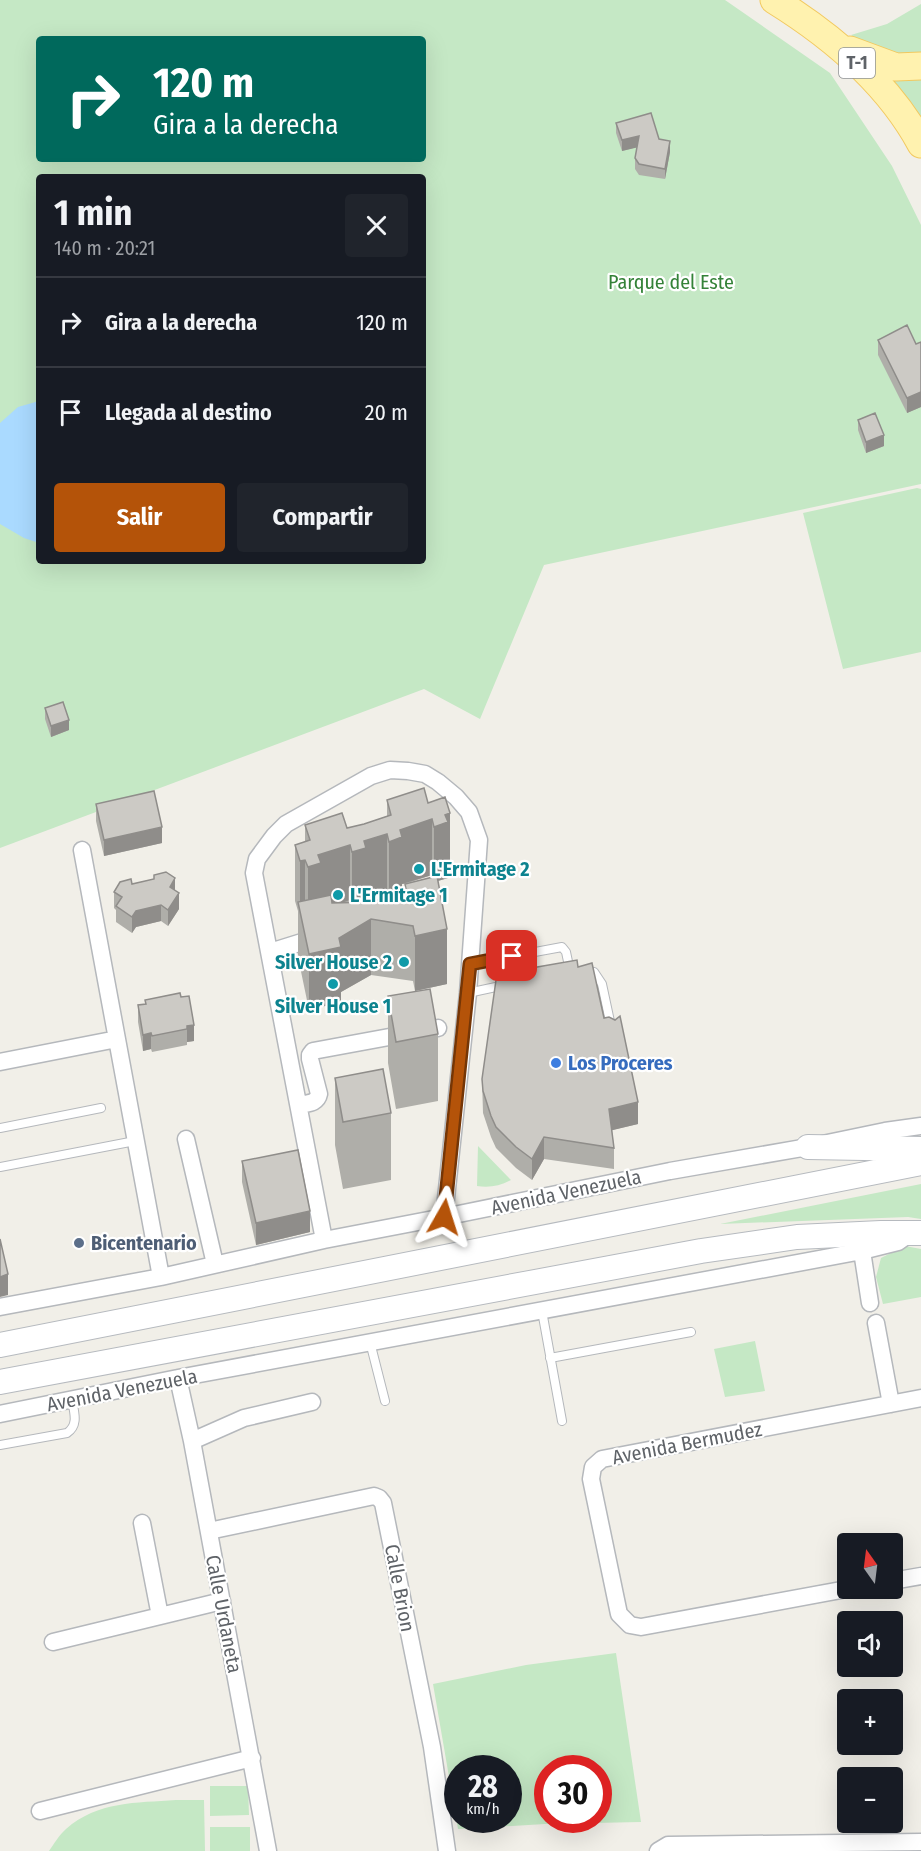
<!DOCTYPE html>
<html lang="es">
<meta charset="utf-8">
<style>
body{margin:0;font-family:"Fira Sans Condensed",sans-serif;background:#20242c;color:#f1f3f6;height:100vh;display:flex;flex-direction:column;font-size:22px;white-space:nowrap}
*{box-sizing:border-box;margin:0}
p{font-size:20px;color:#9ea1a6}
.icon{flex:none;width:33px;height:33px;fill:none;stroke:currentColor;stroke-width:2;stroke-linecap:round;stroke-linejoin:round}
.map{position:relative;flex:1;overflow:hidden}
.drawer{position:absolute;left:36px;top:174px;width:390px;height:390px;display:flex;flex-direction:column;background:#171b24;border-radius:6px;box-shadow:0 6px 24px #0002}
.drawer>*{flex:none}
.hud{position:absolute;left:36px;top:36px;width:390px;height:126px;border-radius:6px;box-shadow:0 6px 24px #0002;background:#00695c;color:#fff;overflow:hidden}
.needle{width:39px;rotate:346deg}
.tools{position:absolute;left:837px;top:1533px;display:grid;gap:12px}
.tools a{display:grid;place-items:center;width:66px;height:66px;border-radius:6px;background:#171b24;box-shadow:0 6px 24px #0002;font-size:30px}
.speed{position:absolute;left:444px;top:1755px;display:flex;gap:12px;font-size:30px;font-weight:700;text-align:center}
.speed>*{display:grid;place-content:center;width:78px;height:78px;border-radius:50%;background:#171b24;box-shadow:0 6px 24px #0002;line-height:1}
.speed small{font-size:15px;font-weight:400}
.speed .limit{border:9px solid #d22;background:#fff;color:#111}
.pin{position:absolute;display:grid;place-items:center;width:51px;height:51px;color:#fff;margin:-26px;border-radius:12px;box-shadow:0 3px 9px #0006}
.me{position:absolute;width:66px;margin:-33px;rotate:6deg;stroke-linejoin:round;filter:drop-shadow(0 0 4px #0008)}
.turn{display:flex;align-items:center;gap:21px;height:126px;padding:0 18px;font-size:27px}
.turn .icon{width:78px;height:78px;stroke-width:2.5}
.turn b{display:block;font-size:42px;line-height:51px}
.round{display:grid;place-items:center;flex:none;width:63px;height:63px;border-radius:6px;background:#20242c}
.summary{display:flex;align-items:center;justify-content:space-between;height:102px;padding:0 18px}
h1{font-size:36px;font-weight:700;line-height:45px}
.cta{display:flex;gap:12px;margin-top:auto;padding:12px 18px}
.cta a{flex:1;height:69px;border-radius:6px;background:#b45309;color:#fff;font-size:24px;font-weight:700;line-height:69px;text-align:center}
.cta a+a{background:#20242c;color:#f1f3f6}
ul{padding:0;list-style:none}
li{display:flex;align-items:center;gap:18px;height:90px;padding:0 18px;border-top:2px solid #363941}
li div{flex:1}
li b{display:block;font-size:22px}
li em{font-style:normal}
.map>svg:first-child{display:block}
.green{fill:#c5e8c5;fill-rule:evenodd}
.water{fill:#aadaff}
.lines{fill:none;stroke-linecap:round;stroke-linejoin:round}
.lane-casing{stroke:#b5b8bc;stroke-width:10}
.street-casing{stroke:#b5b8bc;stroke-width:19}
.secondary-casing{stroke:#b6babf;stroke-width:26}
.primary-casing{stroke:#f2c960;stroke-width:29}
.lane{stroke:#fff;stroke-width:8}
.street{stroke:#fff;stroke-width:16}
.secondary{stroke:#fff;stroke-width:24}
.primary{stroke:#fff2af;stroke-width:27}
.wall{fill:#afaea9;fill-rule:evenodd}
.shaded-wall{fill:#8f8d8a}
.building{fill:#cccac5;stroke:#8f8d8a;stroke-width:1.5}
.route-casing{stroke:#753606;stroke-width:15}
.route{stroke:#b45309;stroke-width:10}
.culture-dot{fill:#0f9aa8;stroke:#fff;stroke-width:2}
.shop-dot{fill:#3f7fe0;stroke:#fff;stroke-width:2}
.service-dot{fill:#5c6f8a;stroke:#fff;stroke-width:2}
.labels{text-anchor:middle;stroke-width:4.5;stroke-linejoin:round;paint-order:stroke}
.shield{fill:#fff;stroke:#8f9295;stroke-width:1.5}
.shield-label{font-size:18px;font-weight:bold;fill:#5f6368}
.park-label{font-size:20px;fill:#348238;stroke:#fff}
.culture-label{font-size:20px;font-weight:bold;fill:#0d838f;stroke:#fff;text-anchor:start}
.shop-label{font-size:20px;font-weight:bold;fill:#366cbe;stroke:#fff;text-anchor:start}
.street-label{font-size:20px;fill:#5f6368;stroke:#fff}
.service-label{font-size:20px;font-weight:bold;fill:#4e5e75;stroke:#fff;text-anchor:start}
</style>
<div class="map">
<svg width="921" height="1851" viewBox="0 0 921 1851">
<rect width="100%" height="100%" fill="#f1efe8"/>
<path class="green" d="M0,0H725L830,73L892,166L921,225V484L544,565L480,719L424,689L0,848ZM39,39H423V159H39ZM39,177H423V561H39Z
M921,4V56L881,55L851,35L887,24Z
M921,76V134L886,77Z
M917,488L921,489V652L843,669L803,513Z
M478,1146L511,1180C500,1186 489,1188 477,1186Z
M921,1184V1219L908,1217L720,1224Z
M905,1246L921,1249V1297L883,1304L876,1277L881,1258Z
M755,1341L765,1391L725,1397L714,1349Z
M616,1653L641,1822L545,1824L458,1829L433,1684L526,1665ZM458,1768H508V1820H458ZM598,1768V1820H548V1768Z
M210,1786H248L249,1815L210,1816Z
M176,1800H204L205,1851H49C54,1844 59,1835 66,1829C98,1801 136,1803 176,1800Z
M210,1827H250V1851H210Z"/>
<path class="water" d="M39,401V543L24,538L0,524V423L18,407Z"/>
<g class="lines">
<defs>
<path id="lane" d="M470,964L562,947L566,952L570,971
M583,971L594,972L602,984L611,1026
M468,993L505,985
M0,1128L101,1108
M0,1167L135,1141
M542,1311L562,1421
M370,1342L385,1401
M550,1358L691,1332
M0,1445L67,1433C79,1425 74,1412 72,1400"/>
<path id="street" d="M82,850L161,1277
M270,952L318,937
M0,1062L117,1039
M299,1105C307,1103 317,1104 319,1094L310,1059V1055L313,1051L438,1028
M186,1139L215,1264
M324,1240L254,873L257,859L274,836L286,824L371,776L390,770L408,771L425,774L438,782L456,797L469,812L479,840L468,993L444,1217
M862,1251L870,1303
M0,1307L161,1277L324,1240L444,1217L670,1171L808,1147L885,1131L921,1126
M876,1323L891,1404
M178,1378L192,1441L268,1851
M0,1414L178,1378L862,1251L898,1242L905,1237
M192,1441L244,1418L312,1402
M142,1523L160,1616
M209,1531L374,1496L379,1498L383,1503L432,1747L447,1851
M892,1581L921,1576
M852,1588L641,1627L630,1625L619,1614L591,1479L593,1467L602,1459L921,1398
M53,1642L222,1601
M40,1811L252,1758
M658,1851L668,1845L921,1842"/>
<path id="secondary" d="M808,1147L921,1149
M0,1345L921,1163
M0,1382L701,1251L797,1237L881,1233H921"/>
<path id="primary" d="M774,0C832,36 888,83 921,144
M850,50L896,67L921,66"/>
</defs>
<use href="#lane" class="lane-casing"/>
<use href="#street" class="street-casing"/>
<use href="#secondary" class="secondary-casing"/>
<use href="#primary" class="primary-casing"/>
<use href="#lane" class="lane"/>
<use href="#street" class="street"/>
<use href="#secondary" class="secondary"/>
<use href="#primary" class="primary"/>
</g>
<path class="wall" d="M616,123L659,139L670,152L665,179L639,175L635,169V158L637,147L622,151L616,133Z
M878,340L916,344L921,342V407L907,413L878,355Z
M858,420L884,446L866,453L858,430Z
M45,708L69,730L51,737L45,719Z
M387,800L428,803L450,869H448V878L438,881L447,984L415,991L413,981L371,975L341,992V1002L309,1010L298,957V911L295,901V845L305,842V825L347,828L364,824L387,816ZM432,875L433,877L405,884ZM402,884H405V890L402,891ZM387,890L389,896L372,902H366V896Z
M96,804L162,843L104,856L96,821Z
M154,875L175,891L179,909L168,926L161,921L136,927L132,933L116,922V910L114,908V892L132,884L154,879Z
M578,967L638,1124L612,1130L614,1148V1169L544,1159L532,1180L516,1168L496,1148L491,1137L483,1113L482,1079L525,977Z
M180,993L194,1041L187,1042V1045L152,1052L151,1049L143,1051L138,1022V1005L145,1004V1000Z
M388,996L438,1034V1101L396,1109L388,1063Z
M335,1078L391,1113V1180L343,1189L335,1145Z
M242,1161L310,1232L256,1245L242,1182Z"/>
<path class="shaded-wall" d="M639,136V147L622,151V140Z
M670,141V152L665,179V169Z
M921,392V407L907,413V398Z
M884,435V446L866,453V442Z
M69,720V730L51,737V726Z
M450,813V869H448V878L434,882V827L445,815Z
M432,819V875L402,884V893L389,897V842L400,830Z
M162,827V843L104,856V840Z
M387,834V890L366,896V903L352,908V852L364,841Z
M350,845V900L321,910L308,922V867L318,855Z
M305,860V915L300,911V861Z
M175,878V894L170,887Z
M179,893V909L168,926V910Z
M161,905V921L136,927L132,933V917L136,911Z
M371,919V975L341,992V1002L309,1010V954Z
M447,929V984L415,991V936Z
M194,1025V1041L187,1042V1026Z
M151,1033V1049L143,1051V1035Z
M638,1102V1124L609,1131V1109Z
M544,1137V1159L532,1180V1159Z
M310,1211V1232L256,1245V1223Z
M8,1274V1295L0,1297V1277Z"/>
<path class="building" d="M651,113L659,139L670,141L665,169L639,164L635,158L639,136L622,140L616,123Z
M907,325L916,344L921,342V392L907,398L878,340Z
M875,413L884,435L866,442L858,420Z
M63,702L69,720L51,726L45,708Z
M424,788L428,803L445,797L450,813L445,815L448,822L434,827L432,819L400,830L402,837L389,842L387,834L364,841L366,848L352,852L350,845L318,855L321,863L308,867L305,860L300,861L295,845L310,840L305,825L342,813L347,828L364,824L391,815L387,800Z
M154,791L162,827L104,840L96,804Z
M166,872L175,878L170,887L179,893L168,910L161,905L136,911L132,917L116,906L122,897L114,892L120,882L131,879L132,884L154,879V875Z
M437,876L447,929L415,936L413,926L371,919L339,938L341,947L309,954L298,902L331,895L332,903L372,902L406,889L405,884Z
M577,960L578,967L592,963L604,1018L609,1017L615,1020L620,1016L638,1102L609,1109L614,1148L544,1137L532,1159L516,1147L496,1127L491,1116L483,1091L482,1079L497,973L525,977L526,969Z
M430,989L438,1034L396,1042L388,996Z
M180,993L181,997L189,996L194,1025L187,1026V1029L152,1036L151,1033L143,1035L138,1005L146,1004L145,1000Z
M383,1069L391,1113L343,1122L335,1078Z
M298,1150L310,1211L256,1223L242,1161Z
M0,1239L8,1274L0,1277Z"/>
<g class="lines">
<defs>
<path id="route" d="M444,1217L470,964L512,956"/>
</defs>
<use href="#route" class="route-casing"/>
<use href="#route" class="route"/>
</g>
<g class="culture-dot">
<circle cx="419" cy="869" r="6"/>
<circle cx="338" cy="895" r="6"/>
<circle cx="404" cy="962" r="6"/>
<circle cx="333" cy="984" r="6"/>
</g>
<circle class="shop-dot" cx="556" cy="1063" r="6"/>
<circle class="service-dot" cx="79" cy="1243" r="6"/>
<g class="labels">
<rect class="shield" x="839" y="48" width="36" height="30" rx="4.5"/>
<g class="shield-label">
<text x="857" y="69">T-1</text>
</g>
<g class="park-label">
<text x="671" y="289">Parque del Este</text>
</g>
<g class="culture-label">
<text x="431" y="876">L'Ermitage 2</text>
<text x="350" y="902">L'Ermitage 1</text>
<text x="392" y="969" text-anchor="end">Silver House 2</text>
<text x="333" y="1013" text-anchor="middle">Silver House 1</text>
</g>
<g class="shop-label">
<text x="568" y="1070">Los Proceres</text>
</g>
<g class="street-label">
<text transform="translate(566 1192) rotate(-12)" y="7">Avenida Venezuela</text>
<text transform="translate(122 1390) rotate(-11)" y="7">Avenida Venezuela</text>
<text transform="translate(687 1443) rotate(-11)" y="7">Avenida Bermudez</text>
<text transform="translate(400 1588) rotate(79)" y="7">Calle Brion</text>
<text transform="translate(224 1614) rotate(79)" y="7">Calle Urdaneta</text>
</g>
<g class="service-label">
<text x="91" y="1250">Bicentenario</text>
</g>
</g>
</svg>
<div class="tools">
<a><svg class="needle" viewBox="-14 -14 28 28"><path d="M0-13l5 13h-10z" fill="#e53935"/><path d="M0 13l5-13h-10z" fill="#9ea1a6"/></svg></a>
<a><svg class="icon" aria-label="sound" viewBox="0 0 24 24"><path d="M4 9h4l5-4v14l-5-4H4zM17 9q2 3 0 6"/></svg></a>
<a>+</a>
<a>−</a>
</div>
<div class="speed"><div>28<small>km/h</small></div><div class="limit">30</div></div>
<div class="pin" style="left:512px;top:956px;background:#d93025"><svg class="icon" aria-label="arrive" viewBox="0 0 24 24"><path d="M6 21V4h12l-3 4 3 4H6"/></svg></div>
<svg class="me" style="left:444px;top:1217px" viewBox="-20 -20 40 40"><path d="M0-17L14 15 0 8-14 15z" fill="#b45309" stroke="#fff" stroke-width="4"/></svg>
<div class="hud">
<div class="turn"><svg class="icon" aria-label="right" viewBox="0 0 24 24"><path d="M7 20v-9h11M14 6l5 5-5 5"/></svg><div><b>120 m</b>Gira a la derecha</div></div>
</div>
<section class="drawer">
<div class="summary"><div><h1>1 min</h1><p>140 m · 20:21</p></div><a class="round"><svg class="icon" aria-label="close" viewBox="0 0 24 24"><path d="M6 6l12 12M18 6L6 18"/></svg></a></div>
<ul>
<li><svg class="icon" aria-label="right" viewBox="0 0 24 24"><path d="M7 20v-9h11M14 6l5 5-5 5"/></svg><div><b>Gira a la derecha</b></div><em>120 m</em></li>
<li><svg class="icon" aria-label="arrive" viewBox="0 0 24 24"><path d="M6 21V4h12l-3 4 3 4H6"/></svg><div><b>Llegada al destino</b></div><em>20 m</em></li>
</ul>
<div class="cta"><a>Salir</a><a>Compartir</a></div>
</section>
</div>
